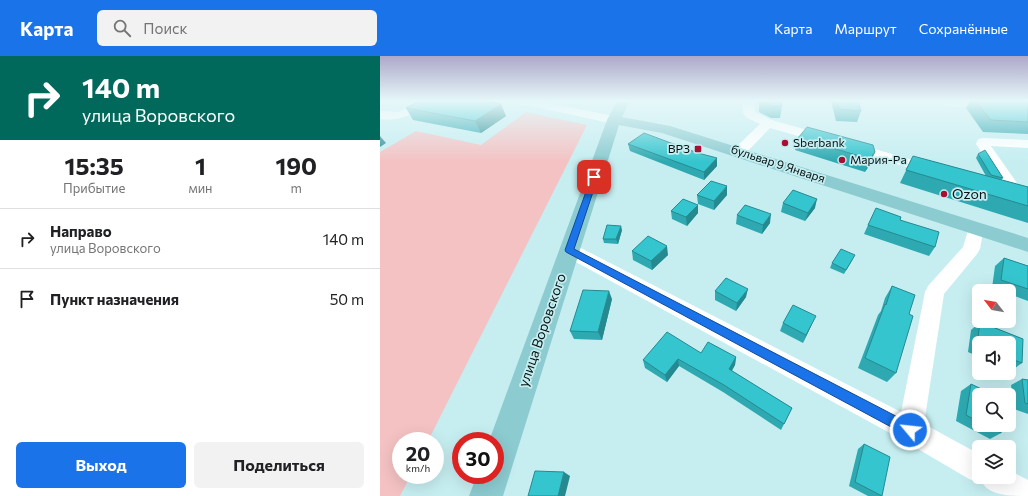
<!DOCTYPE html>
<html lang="ru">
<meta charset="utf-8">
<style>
body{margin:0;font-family:Commissioner,sans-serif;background:#f2f2f2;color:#202124;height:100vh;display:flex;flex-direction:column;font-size:15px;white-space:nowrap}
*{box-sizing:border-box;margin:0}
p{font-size:13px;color:#757577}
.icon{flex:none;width:22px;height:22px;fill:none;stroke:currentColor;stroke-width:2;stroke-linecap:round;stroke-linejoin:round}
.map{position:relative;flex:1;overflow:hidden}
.side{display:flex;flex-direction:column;background:#fff;width:380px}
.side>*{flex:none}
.hud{background:#00695c;color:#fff;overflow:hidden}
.needle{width:26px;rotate:301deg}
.fabs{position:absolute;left:592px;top:228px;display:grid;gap:8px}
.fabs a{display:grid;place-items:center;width:44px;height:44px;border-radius:6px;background:#fff;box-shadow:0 4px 16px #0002;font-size:20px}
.speed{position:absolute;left:12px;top:376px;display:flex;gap:8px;font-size:20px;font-weight:700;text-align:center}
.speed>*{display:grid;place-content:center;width:52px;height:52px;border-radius:50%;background:#fff;box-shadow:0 4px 16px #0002;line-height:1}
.speed small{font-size:10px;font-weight:400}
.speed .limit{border:6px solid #d22;background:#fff;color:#111}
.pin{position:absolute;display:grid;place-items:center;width:34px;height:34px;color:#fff;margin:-17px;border-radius:8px;box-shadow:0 2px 6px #0006}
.me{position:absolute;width:44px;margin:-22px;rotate:298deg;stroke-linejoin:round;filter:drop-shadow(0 0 3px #0008)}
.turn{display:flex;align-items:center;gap:14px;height:84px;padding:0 16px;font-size:18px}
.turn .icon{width:52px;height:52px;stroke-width:2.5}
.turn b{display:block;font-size:28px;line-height:34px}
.eta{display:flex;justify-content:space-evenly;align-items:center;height:68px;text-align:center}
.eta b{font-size:24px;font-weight:700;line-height:28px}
.action{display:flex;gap:8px;margin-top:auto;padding:8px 16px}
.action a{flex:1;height:46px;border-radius:6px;background:#1a73e8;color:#fff;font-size:16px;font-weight:700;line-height:46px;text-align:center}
.action a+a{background:#f2f2f2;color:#202124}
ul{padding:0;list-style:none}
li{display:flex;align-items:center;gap:12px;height:60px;padding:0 16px;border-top:1px solid #e0e0e0}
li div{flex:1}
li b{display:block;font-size:15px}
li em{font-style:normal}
header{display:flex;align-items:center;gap:24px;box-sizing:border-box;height:56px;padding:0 20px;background:#1a73e8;color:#fff}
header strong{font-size:19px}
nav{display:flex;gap:22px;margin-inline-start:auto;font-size:14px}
.search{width:280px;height:36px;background:#f2f2f2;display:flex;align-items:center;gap:10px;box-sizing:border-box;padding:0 14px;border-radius:6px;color:#757577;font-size:15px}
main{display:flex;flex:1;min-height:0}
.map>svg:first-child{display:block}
.green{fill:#f4c2c3}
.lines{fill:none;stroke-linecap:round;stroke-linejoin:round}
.minor{fill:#fff;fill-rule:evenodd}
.major{fill:#8ccbd0;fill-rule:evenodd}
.wall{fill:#2ea9b1}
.shaded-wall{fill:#258a90}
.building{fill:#35c5ce;stroke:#258a90}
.route{fill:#1a73e8;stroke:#114b97}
.poi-dot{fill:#a70f33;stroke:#c6eef1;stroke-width:1.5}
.labels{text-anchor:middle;stroke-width:3.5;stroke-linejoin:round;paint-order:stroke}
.far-poi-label{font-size:12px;fill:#051314;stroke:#c6eef1;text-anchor:start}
.far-street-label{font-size:12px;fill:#051314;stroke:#c6eef1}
.poi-label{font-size:14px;fill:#051314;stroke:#c6eef1;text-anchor:start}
.street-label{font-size:14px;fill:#051314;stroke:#c6eef1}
</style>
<header>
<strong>Карта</strong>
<div class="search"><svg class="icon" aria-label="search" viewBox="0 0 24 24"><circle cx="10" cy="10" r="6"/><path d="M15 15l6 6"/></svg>Поиск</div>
<nav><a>Карта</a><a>Маршрут</a><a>Сохранённые</a></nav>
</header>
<main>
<section class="side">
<div class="hud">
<div class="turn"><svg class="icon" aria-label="right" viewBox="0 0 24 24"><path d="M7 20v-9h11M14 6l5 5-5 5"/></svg><div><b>140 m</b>улица Воровского</div></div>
</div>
<div class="eta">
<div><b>15:35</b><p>Прибытие</p></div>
<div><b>1</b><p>мин</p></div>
<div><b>190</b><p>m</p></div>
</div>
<ul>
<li><svg class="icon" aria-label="right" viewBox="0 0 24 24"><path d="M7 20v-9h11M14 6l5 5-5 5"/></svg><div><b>Направо</b><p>улица Воровского</p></div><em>140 m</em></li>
<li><svg class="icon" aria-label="arrive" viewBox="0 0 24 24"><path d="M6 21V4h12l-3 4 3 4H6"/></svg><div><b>Пункт назначения</b></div><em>50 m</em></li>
</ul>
<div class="action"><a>Выход</a><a>Поделиться</a></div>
</section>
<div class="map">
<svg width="648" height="440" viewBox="0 0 648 440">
<rect width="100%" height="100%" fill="#c6eef1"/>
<path class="green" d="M146,56L207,69L48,385H21V419H31L20,440H0V96L36,75L101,89Z"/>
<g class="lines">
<path class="minor" d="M41,45H55L53,47C36,57 20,66 0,63V55L18,56Z
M137,45H159L234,60L238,61L240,64L238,67L234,68L143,48Z
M362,45H374L375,56L392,64L558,111L560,114L558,117L553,118L548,117L390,72L364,99H354L352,96L354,93L380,68C364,60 363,63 362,45Z
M554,45L648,47V53L569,50L556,47Z
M603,82L648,84V92L611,90L644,137L641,140L636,142L631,140L628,137L596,88L598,83Z
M596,166L602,168L604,172L600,193L597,198L564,238L544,368L599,398V421H629V414L648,424V440C632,440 609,440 602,426L599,427L589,423L521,383L183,199L180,194L183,189L189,188L195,189L521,356L545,236L548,230L583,191L590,168Z"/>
<path class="major" d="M237,45H250L242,61L290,70L648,182V196L282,77L239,69L123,440H89L97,419H115V385H109L227,64Z"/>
</g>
<path class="wall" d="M379,45H401L402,50L400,62H391L379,56Z
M451,45H478L481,55L477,66L456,65Z
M590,45H648V78L603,76L586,52Z
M26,52L126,60L101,77L33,64Z
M418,82L493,89L490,108L485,116L415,94Z
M248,88L318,97L337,102V110L324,124L250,95Z
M598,98L623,122L621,124L648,131V167L520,127L533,100L606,120L596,102Z
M317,139H347L334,154L318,148Z
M403,147L435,152L425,165L401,156Z
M291,155L318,157L307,170L292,163Z
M357,159L390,167L382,178L356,168Z
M520,164L555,191L549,200L484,178L488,169Z
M242,174L238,188L224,187L223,183Z
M252,195L288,199L272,214L253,204Z
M624,202L648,210V245L629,238V235H620L612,232L615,210Z
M473,203L464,218L450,212L452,207Z
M512,230L529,258L516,317L507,326L478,312L498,259L501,255L505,242Z
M335,235L366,241L356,255L335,244Z
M232,243L222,284L194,283L190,275Z
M600,266L643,283L642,307L631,315L629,314V287H599V301L588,296L591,274Z
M403,267L432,268L423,287L400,275Z
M321,297L356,301L355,309L352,315L412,352L401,374L343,336L299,310L287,326L265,312L263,304Z
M642,323L648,324V358L634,353L631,329Z
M591,328L599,339V369H622L621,377L610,383L576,365L581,335Z
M484,388L502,440H488L469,430L478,393Z"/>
<path class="shaded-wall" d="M121,48L126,60L101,77L95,65Z
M0,80L6,87L0,91Z
M495,96L490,108L485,116L490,103Z
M337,102V110L324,124V116Z
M347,130V139L334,154V145Z
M437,143L435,152L425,165L428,157Z
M318,149V157L307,170L306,161Z
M391,158L390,167L382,178L383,169Z
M241,170L242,174L238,188L236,183Z
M287,190L288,199L272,214L271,205Z
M368,233L366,241L356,255L357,247Z
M229,235L232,243L222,284L218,276Z
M436,260L432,268L423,287L426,279Z
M356,301L355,309L348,320L349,313Z
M298,303L299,310L287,326L285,319Z
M184,416L190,420L185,440H178Z"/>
<path class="building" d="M39,45H105L121,48L95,65L26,52Z
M381,45H401L402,50H392Z
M457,45H478L481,55L459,53Z
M595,45H648V66L611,64Z
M427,71L493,89L495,96L490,103L418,82Z
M264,77L318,97L337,102L324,116L248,88Z
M605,94L623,122L611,119L598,98Z
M533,100L648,131V150L526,114Z
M331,125L347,130L334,145L317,139Z
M413,134L437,143L428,157L403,147Z
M303,143L318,149L306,161L291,155Z
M365,149L391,158L383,169L357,159Z
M496,152L521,161L520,164L559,176L555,191L488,169Z
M227,169L241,170L236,183H223Z
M268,180L287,190L271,205L252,195Z
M461,193L475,199L466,214L452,207Z
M624,202L648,210V233L621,224Z
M346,222L368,233L357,247L335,235Z
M512,230L535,239L529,258L533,260L516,317L485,302L505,248L506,249Z
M203,234L229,235L218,276L190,275Z
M413,249L436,260L426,279L403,267Z
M600,266L643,283L642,307L629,302V287H599V290L597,289Z
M287,276L321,297L328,286L356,301L349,313L412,352L404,368L344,329L298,303L285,319L263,304Z
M642,323L648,324V348L645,347Z
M591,328L614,339H599V366L586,359Z
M605,369H622L621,377Z
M484,388L510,401L502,440L475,426Z
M155,415L184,416L178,440H148Z"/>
<linearGradient id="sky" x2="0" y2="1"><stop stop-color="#aea8c9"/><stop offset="0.42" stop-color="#e5f7f9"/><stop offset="1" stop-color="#e5f7f9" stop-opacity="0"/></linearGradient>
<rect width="648" height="106" fill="url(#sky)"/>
<path class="route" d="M212,119L218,121L194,193L535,370L537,374L535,379L530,380L526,379L186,196L185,194Z"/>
<g class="poi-dot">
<circle cx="405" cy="87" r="4"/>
<rect x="314" y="89" width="8" height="8" rx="2"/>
<circle cx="462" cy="104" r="4"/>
<circle cx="564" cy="138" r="4"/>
</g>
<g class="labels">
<g class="far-poi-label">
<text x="413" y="91">Sberbank</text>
<text x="310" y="97" text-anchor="end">ВРЗ</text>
<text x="470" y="108">Мария-Ра</text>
</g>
<g class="far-street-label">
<text transform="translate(398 108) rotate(18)" y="4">бульвар 9 Января</text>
</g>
<g class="poi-label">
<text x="572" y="143">Ozon</text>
</g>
<g class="street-label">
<text transform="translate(162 274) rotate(-71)" y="5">улица Воровского</text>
</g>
</g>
</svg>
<div class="fabs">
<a><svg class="needle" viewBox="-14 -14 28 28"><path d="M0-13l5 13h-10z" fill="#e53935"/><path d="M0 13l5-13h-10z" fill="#757577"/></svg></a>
<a><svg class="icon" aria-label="sound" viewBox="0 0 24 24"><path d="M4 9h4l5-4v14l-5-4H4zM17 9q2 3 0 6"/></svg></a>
<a><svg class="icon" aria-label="search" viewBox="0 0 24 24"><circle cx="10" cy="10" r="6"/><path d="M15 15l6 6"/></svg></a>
<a><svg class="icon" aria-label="layers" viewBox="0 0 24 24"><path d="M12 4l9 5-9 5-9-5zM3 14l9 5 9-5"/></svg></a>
</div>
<div class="speed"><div>20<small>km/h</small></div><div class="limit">30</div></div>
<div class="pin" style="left:214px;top:121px;background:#d93025"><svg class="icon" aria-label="arrive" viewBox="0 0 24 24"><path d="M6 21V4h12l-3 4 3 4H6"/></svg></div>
<svg class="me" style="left:530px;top:374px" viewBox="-20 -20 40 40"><circle r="17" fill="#1a73e8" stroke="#fff" stroke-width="3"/><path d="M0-11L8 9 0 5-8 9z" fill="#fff"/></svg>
</div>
</main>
